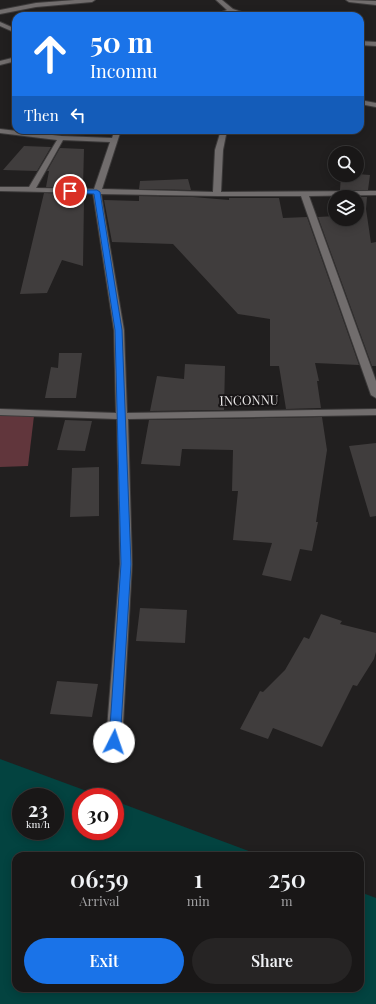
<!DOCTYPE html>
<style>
body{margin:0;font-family:"Playfair Display",serif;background:#262424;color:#f1f3f6;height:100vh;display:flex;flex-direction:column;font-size:15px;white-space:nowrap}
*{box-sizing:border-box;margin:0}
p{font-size:13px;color:#9f9fa1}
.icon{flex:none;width:22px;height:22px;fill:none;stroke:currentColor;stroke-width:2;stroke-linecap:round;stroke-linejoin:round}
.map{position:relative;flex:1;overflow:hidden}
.drawer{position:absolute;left:12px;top:852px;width:352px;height:140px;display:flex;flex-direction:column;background:#191717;border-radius:12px;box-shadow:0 2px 10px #0003,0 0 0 1px #373636}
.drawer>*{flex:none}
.banner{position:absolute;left:12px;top:12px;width:352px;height:122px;border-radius:12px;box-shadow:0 2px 10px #0003,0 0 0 1px #373636;background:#1a73e8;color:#fff;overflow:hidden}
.fabs{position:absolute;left:328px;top:146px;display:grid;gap:8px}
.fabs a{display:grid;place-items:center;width:36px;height:36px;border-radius:50%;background:#191717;box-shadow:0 2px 10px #0003,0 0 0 1px #373636;font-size:20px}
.speed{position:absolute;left:12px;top:788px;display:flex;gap:8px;font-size:20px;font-weight:700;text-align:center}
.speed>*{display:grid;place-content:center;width:52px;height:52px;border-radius:50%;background:#191717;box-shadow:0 2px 10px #0003,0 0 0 1px #373636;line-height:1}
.speed small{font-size:10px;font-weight:400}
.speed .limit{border:6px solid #d22;background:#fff;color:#111}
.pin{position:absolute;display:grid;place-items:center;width:34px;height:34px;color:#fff;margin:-17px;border:2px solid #fff;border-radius:50%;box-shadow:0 1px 4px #0007}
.me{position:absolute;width:44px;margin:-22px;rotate:4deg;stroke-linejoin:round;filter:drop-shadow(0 0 3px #0008)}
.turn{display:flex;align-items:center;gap:14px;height:84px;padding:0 12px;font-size:18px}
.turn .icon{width:52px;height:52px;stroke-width:2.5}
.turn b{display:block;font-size:28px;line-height:34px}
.then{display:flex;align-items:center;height:38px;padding:0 12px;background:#0003;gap:8px;font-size:15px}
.eta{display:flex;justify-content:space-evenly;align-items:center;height:68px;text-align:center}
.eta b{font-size:24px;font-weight:600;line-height:28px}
.button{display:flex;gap:8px;margin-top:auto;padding:8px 12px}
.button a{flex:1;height:46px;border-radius:24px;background:#1a73e8;color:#fff;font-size:16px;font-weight:600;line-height:46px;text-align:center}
.button a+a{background:#262424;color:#f1f3f6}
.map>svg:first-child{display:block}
.green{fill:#61363c}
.water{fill:#034340;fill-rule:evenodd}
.building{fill:#403d3d}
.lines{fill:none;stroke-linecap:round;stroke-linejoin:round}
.minor-casing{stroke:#3c3a3a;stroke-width:2}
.minor{fill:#716d6d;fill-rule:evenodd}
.route{fill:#1a73e8;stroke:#114b97}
.labels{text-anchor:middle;stroke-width:4;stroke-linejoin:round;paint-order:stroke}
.street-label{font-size:13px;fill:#eceaea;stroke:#181516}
</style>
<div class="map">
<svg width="376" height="1004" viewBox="0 0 376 1004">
<rect width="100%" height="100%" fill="#211f1f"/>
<path class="green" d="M0,416H34L28,466L0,467Z"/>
<path class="water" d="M0,759L103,797H81V831H115V801L262,856H16V988H360V892L376,898V1004H0ZM21,797H55V831H21Z"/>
<path class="building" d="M24,146L51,147L37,171L3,170Z
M60,148L84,149L83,187H46L49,171H47Z
M357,174L370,175L368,190H340L341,175Z
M188,179L191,190L139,189L140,181Z
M44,193L80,194L78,199H84L83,266L62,260L47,293L20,294Z
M139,196L193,197L229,200V198H279L283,218L307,217L359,365L315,363L319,381H317L321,408L286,409L279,366H270V319L238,314L173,244L112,242L104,200L139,201Z
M343,197H367L366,209L371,243L376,242V366H372L318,217L335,216V219H357V197Z
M59,353H82L76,398H45L51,367L58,368Z
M185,364L225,366L224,410L150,411L157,376L184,379Z
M322,417L327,450L316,522H318L312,551L300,549L291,581L262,575L272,543L233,540L238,491H232L233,450L182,449L180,466L141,464L149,420Z
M65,420L92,421L85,451L57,450Z
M376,443V516L370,517L349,446Z
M99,467V516L70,517L72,468Z
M140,608L187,610L185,643L136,641Z
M321,614L342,621L340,624L376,633V652L374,659L357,686L353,685L322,747L273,728L268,739L240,729L260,691L263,692L285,670L304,637L309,639Z
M57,681L98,684L92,717L50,714Z"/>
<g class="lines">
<defs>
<path id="minor" d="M75,0H95L92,2L36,7L0,14V10L36,3Z
M216,0H222L233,9L253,16C245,16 240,13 232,12C226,12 219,16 212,16L227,10Z
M346,0L376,1V5L349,2Z
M0,22L16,29V33L0,26Z
M360,41L376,42V46L360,45Z
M16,57V61L0,65V61Z
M360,100L376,103V107L360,104Z
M0,129L61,136L112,138L115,130H121L102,189L213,192L215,150L221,130H227L223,150L221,192L376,191V195L309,196L376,381V398L371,395L301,196H217L101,194L124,330L127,413L376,409V415L128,419L132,564L122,742L119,747L114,748L109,747L106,742L120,564L117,419L0,415V409L116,413L114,330L93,193L0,191V187H29L57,140L0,133ZM63,140L110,142L94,189L36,188Z"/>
</defs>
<use href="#minor" class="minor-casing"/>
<use href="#minor" class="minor"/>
</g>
<path class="route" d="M68,190H97L100,192L122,330L131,564L120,742L118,746L114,747L110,746L109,742L121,564L115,330L94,194L70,193L67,191Z"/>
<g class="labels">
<g class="street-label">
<text transform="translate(249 400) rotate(-1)" y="5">INCONNU</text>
</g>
</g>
</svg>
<div class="fabs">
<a><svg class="icon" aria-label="search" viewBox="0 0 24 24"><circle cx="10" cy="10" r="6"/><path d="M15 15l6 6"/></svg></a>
<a><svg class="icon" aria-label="layers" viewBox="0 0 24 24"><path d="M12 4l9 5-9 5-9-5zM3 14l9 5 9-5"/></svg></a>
</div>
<div class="speed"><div>23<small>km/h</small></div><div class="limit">30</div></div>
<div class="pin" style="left:70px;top:191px;background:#d93025"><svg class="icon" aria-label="arrive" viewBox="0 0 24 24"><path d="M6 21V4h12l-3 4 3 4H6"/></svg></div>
<svg class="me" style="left:114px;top:742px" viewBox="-20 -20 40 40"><circle r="19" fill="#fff"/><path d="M0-13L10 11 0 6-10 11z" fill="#1a73e8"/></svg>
<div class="banner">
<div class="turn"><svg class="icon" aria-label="ahead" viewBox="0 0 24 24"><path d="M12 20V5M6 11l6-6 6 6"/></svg><div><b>50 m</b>Inconnu</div></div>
<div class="then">Then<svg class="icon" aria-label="left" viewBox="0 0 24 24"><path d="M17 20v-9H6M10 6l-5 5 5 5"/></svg></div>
</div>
<section class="drawer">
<div class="eta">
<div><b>06:59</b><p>Arrival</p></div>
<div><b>1</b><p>min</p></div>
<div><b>250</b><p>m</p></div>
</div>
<div class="button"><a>Exit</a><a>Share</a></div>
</section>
</div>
